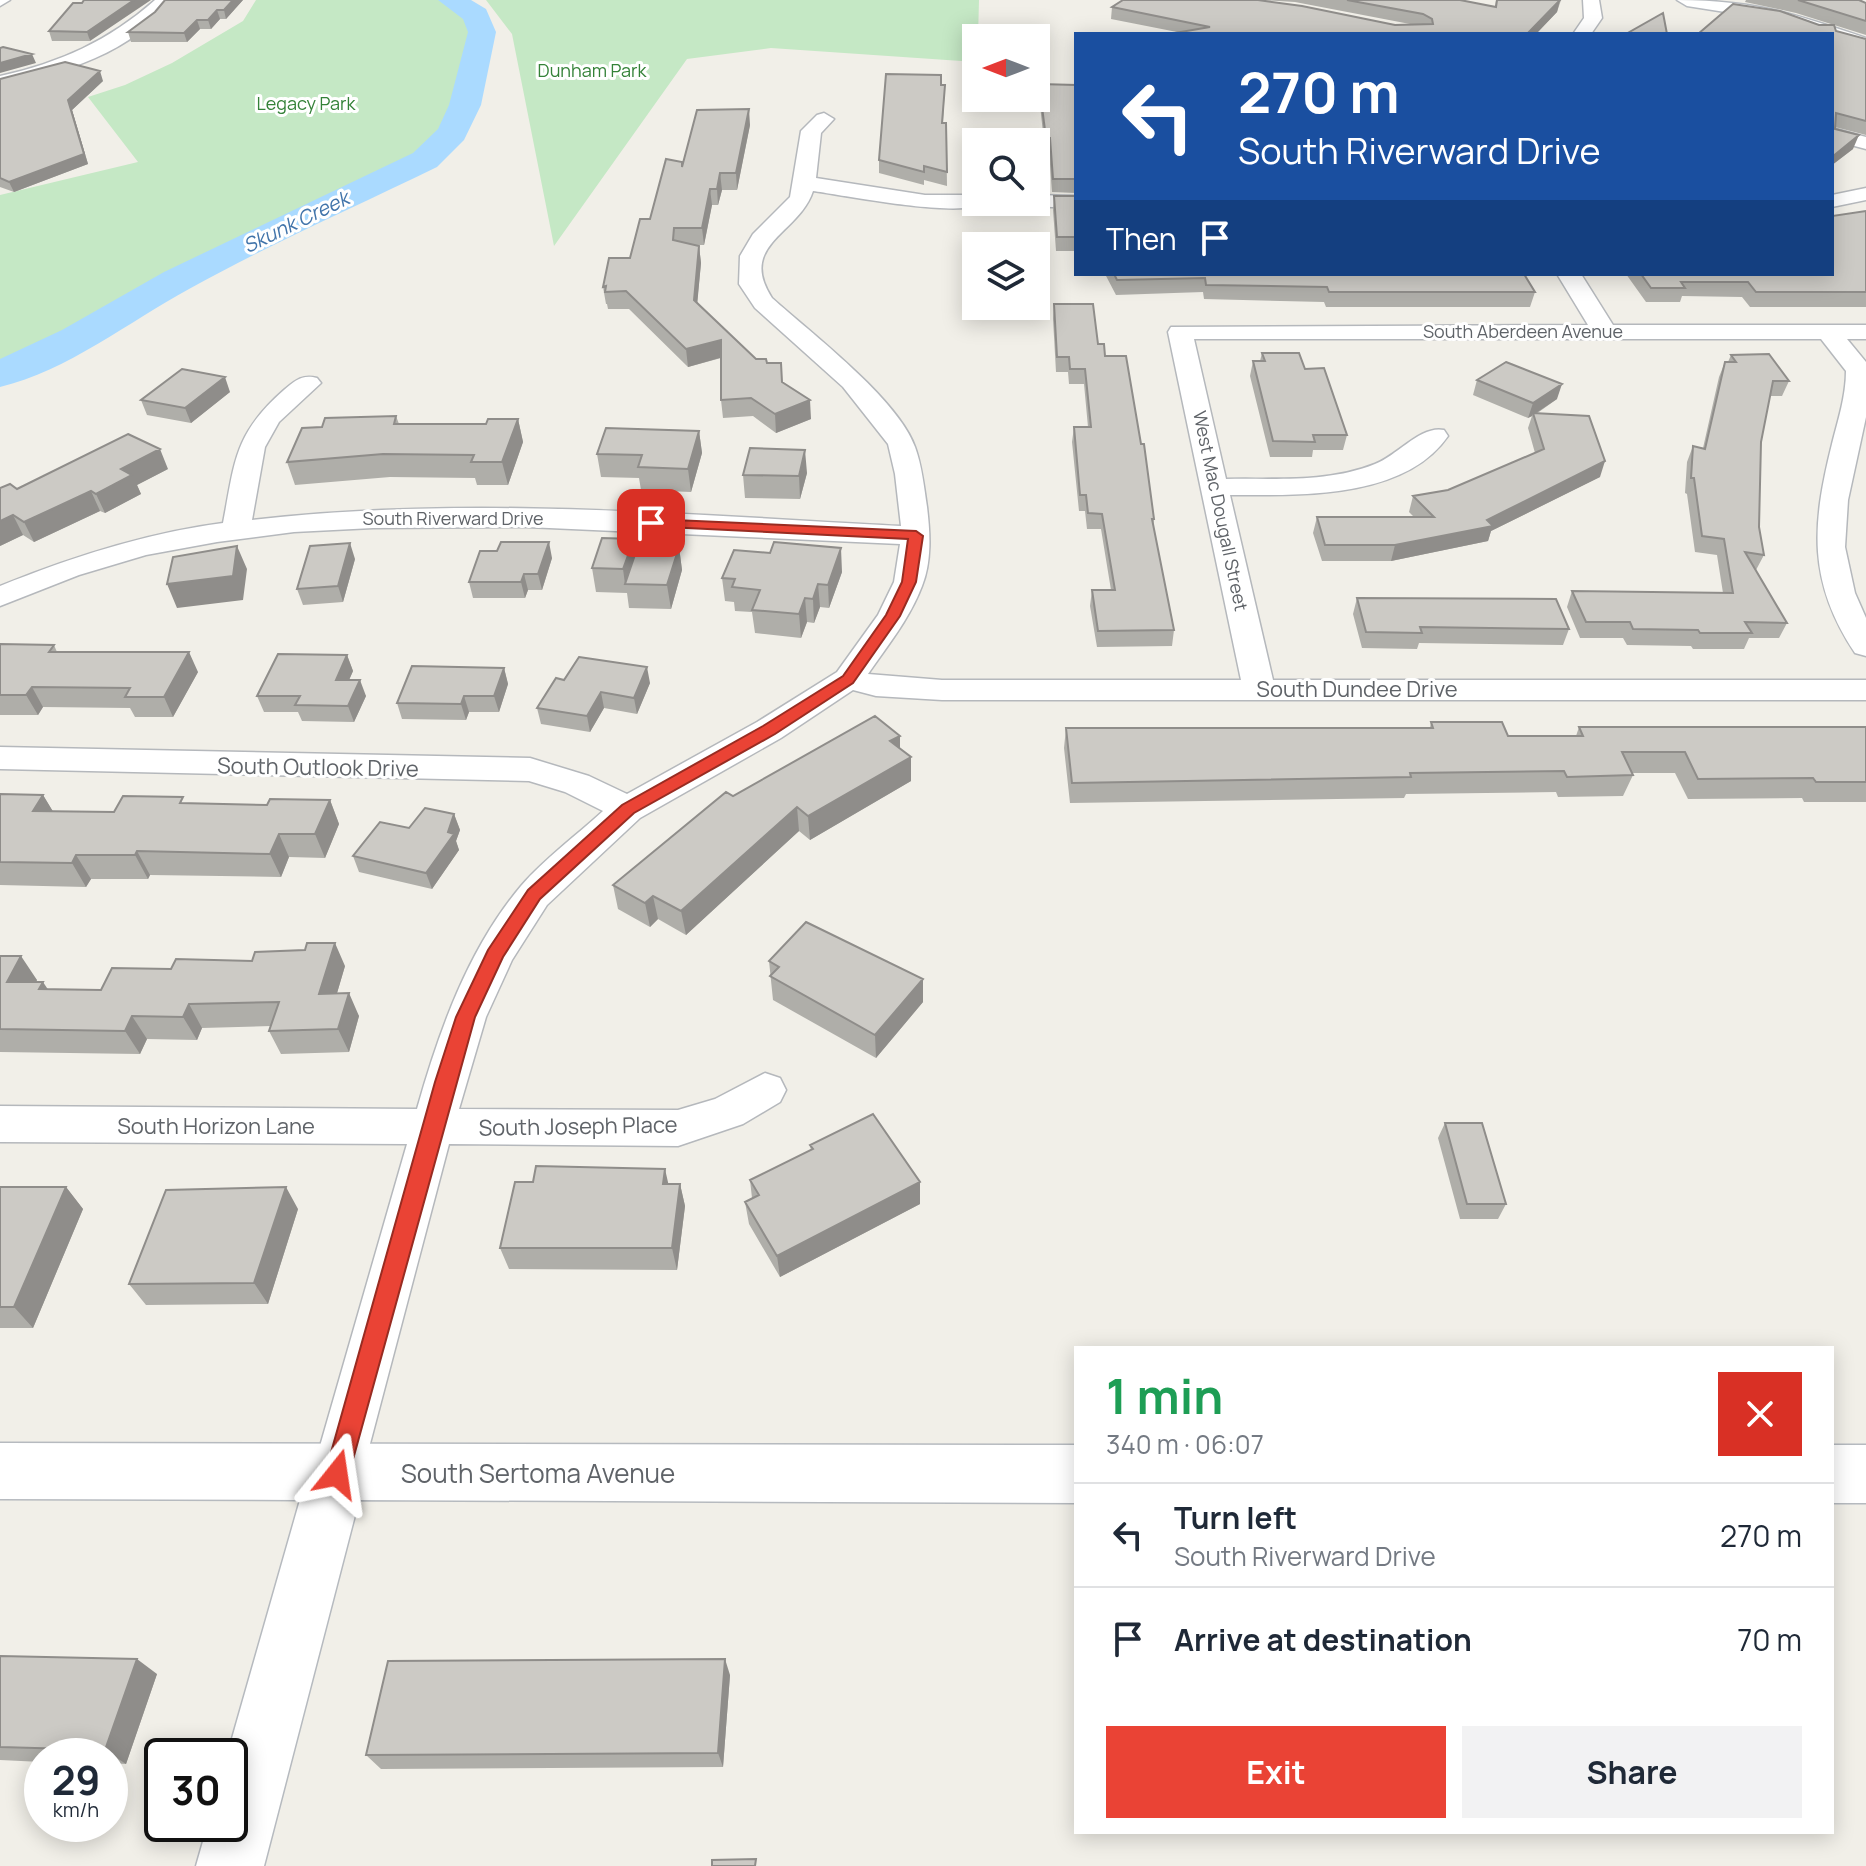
<!DOCTYPE html>
<meta charset="utf-8">
<style>
body{margin:0;font-family:Manrope,sans-serif;background:#f2f2f3;color:#1f2937;height:100vh;display:flex;flex-direction:column;font-size:30px;white-space:nowrap}
*{box-sizing:border-box;margin:0}
p{font-size:26px;color:#747a83}
.icon{flex:none;width:44px;height:44px;fill:none;stroke:currentColor;stroke-width:2;stroke-linecap:round;stroke-linejoin:round}
.map{position:relative;flex:1;overflow:hidden}
.panel{position:absolute;left:1074px;top:1346px;width:760px;height:488px;display:flex;flex-direction:column;background:#fff;border-radius:0px;box-shadow:0 4px 20px #0003}
.panel>*{flex:none}
.banner{position:absolute;left:1074px;top:32px;width:760px;height:244px;border-radius:0px;box-shadow:0 4px 20px #0003;background:#1a4fa0;color:#fff;overflow:hidden}
.needle{width:52px;rotate:270deg}
.buttons{position:absolute;left:962px;top:24px;display:grid;gap:16px}
.buttons a{display:grid;place-items:center;width:88px;height:88px;border-radius:0px;background:#fff;box-shadow:0 4px 20px #0003;font-size:40px}
.speed{position:absolute;left:24px;top:1738px;display:flex;gap:16px;font-size:40px;font-weight:700;text-align:center}
.speed>*{display:grid;place-content:center;width:104px;height:104px;border-radius:50%;background:#fff;box-shadow:0 4px 20px #0003;line-height:1}
.speed small{font-size:20px;font-weight:400}
.speed .limit{border:4px solid #111;border-radius:12px;background:#fff;color:#111}
.pin{position:absolute;display:grid;place-items:center;width:68px;height:68px;color:#fff;margin:-34px;border-radius:16px;box-shadow:0 4px 12px #0006}
.me{position:absolute;width:88px;margin:-44px;rotate:15deg;stroke-linejoin:round;filter:drop-shadow(0 0 6px #0008)}
.turn{display:flex;align-items:center;gap:28px;height:168px;padding:0 32px;font-size:36px}
.turn .icon{width:104px;height:104px;stroke-width:2.5}
.turn b{display:block;font-size:56px;line-height:68px}
.then{display:flex;align-items:center;height:76px;padding:0 32px;background:#0003;gap:16px;font-size:30px}
.round{display:grid;place-items:center;flex:none;width:84px;height:84px;border-radius:0px;background:#f2f2f3}
.overview{display:flex;align-items:center;justify-content:space-between;height:136px;padding:0 32px}
h1{font-size:48px;font-weight:700;line-height:60px;color:#1e9e55}
.button{display:flex;gap:16px;margin-top:auto;padding:16px 32px}
.button a{flex:1;height:92px;border-radius:0px;background:#ea4335;color:#fff;font-size:32px;font-weight:700;line-height:92px;text-align:center}
.button a+a{background:#f2f2f3;color:#1f2937}
ul{padding:0;list-style:none}
li{display:flex;align-items:center;gap:24px;height:104px;padding:0 32px;border-top:2px solid #e0e1e3}
li div{flex:1}
li b{display:block;font-size:30px}
li em{font-style:normal}
.map>svg:first-child{display:block}
.green{fill:#c5e8c5}
.lines{fill:none;stroke-linecap:round;stroke-linejoin:round}
.river{fill:#aadaff;fill-rule:evenodd}
.street-casing{stroke:#b5b8bc;stroke-width:3}
.secondary-casing{stroke:#b6babf;stroke-width:3}
.street{fill:#fff;fill-rule:evenodd}
.secondary{fill:#fff;fill-rule:evenodd}
.wall{fill:#afaea9}
.shaded-wall{fill:#8f8d8a}
.building{fill:#cccac5;stroke:#8f8d8a;stroke-width:2}
.route{fill:#ea4335;stroke:#982c22;stroke-width:2}
.labels{text-anchor:middle;stroke-width:6;stroke-linejoin:round;paint-order:stroke}
.far-park-label{font-size:18px;fill:#348238;stroke:#fff}
.far-street-label{font-size:18px;fill:#5f6368;stroke:#fff}
.far-water-label{font-size:20px;font-style:italic;fill:#4174aa;stroke:#fff}
.street-label{font-size:22px;fill:#5f6368;stroke:#fff}
.near-street-label{font-size:26px;fill:#5f6368;stroke:#fff}
</style>
<div class="map">
<svg width="1866" height="1866" viewBox="0 0 1866 1866">
<rect width="100%" height="100%" fill="#f1efe8"/>
<path class="green" d="M256,0H452L476,15L482,32L465,105L452,133L425,160L177,280L76,339L0,375V195L138,162L88,97L125,85L172,63L243,21Z
M486,0H979L978,38H976V62L771,48L687,59L554,246L512,34Z"/>
<g class="lines">
<path class="river" d="M438,0H471L486,9L496,32L481,105L464,140L437,167C355,207 270,244 189,289C130,321 67,371 0,387V359L62,330L164,272L413,153L438,129L449,105L468,32L463,19Z"/>
<defs>
<path id="street" d="M0,0H10L0,6Z
M155,0H173C132,53 63,73 0,88V76C59,63 109,41 155,0Z
M1583,0H1599L1602,18L1591,34H1573L1584,18Z
M824,113L834,119L821,133L816,178L925,195H976V202H986C967,220 843,195 813,191C799,234 737,244 772,298C811,333 898,399 915,447C922,466 924,487 927,507C930,532 932,561 922,586C910,618 888,645 868,674L942,680H1241L1168,332L1171,327L1588,325L1557,274H1581L1613,325H1866V339H1847L1866,362V417L1848,500L1845,547L1855,593L1866,618V656L1855,653C1807,581 1812,524 1832,444C1838,420 1846,396 1846,371L1821,339H1194L1226,479C1275,478 1328,483 1375,464C1398,455 1421,425 1444,430L1448,436C1404,500 1298,495 1230,495L1273,680H1866V700H942L876,696L853,690L781,738L640,818L547,905L512,960L486,1017L459,1109L678,1110L715,1099L765,1073L780,1078L786,1090L780,1102L743,1124L678,1146L449,1144L362,1474L355,1491L337,1499L319,1491L312,1474L407,1144L0,1142V1106L417,1109C439,1031 468,949 521,886C544,859 576,836 603,811L565,792L529,781L0,769V747L530,758L589,776L627,794L757,722L837,672L878,615L894,582L900,544L527,527L373,528L294,532L217,542L146,555L79,575L0,606V586C72,557 146,533 223,523C235,461 234,434 284,390C295,381 302,374 317,378L321,383L279,422L265,447L252,520C466,495 686,515 901,526L895,474L888,444L843,387L755,308L739,284L740,256L753,234L790,197L801,131L817,115Z
M1832,128L1866,137V149L1832,140Z
M1866,188V200L1832,207V195Z
M1036,195L1076,196V208L1028,206L1026,202H1036Z"/>
<path id="secondary" d="M1677,0C1753,0 1796,14 1866,38V51L1832,40V34H1815L1776,20L1687,6Z
M0,1443L1076,1445V1503L359,1500L264,1866H196L208,1824H230V1756H227L300,1500L0,1499Z
M1832,1445H1866V1503H1832Z"/>
</defs>
<use href="#street" class="street-casing"/>
<use href="#secondary" class="secondary-casing"/>
<use href="#street" class="street"/>
<use href="#secondary" class="secondary"/>
</g>
<path class="wall" d="M165,0H243L226,19H220L211,29H200L187,42H131L128,32L155,12Z
M1260,0H1460L1495,7L1496,0H1561L1557,12L1536,34H1169L1177,32L1111,19L1112,7L1395,25L1410,24L1295,2Z
M1746,0H1859L1866,3V35L1796,13L1745,2Z
M82,3L90,41H52L49,31Z
M1836,31L1866,39V135L1835,127V129L1853,149L1832,165Z
M0,79L103,81L72,110L88,164L14,192L0,187Z
M1039,84L1076,85V193L1052,192L1049,151H1045L1039,96Z
M941,85H945L943,123H946L947,186L924,180V185L879,173V160Z
M750,125L737,190H722L718,205H712L704,245H694L699,246L701,263L697,303L756,359L767,363L811,419L776,433L753,416L723,418L721,400V358L688,367L629,309H608L607,304H606L603,287L630,258L650,219L682,162Z
M1054,196H1076V251H1056L1053,210Z
M1866,211V307H1750L1742,297L1682,296L1680,302H1646L1626,274H1832Z
M1105,274H1524L1535,292L1530,307H1326L1324,302L1204,299L1203,292L1116,295Z
M1054,304L1098,344L1105,356L1154,519L1153,527L1174,630L1172,646L1097,647L1090,606L1092,590H1111L1101,529H1087L1085,511H1079L1072,442L1074,427H1088L1084,384H1069L1068,372H1056L1053,319Z
M1262,353L1305,369L1347,435L1343,450H1313L1312,457H1270L1250,376L1253,361H1260Z
M1731,355L1789,381L1782,396H1770L1761,442L1759,527L1764,555L1756,570L1787,623L1779,638H1749L1744,649H1693L1691,646L1627,645L1623,638H1580L1567,607L1572,591L1723,593L1717,555L1695,552L1687,494L1685,493L1687,462L1693,446L1703,448L1719,377L1725,362H1728Z
M1477,380L1557,399L1536,414L1600,477L1491,531L1488,541L1391,561H1322L1313,533L1317,517H1414L1409,512L1413,496L1448,490L1535,453L1528,428L1532,416L1528,418L1473,395Z
M230,392L191,423L147,415L141,400Z
M396,416L399,424H486L518,419L523,442L508,485H477L475,478L390,477L295,485L287,462L322,427Z
M699,431L702,453L691,492L641,490L639,478L601,477L597,454Z
M168,469L137,485L141,494L105,513L100,511L34,542L23,535L0,546L17,489Z
M807,473L800,499L745,498L743,475Z
M634,539L636,551L679,547L682,570L671,609L629,608L627,593L596,592L592,568Z
M497,551L552,558L542,590H528L525,598H473L469,582Z
M355,559L343,602L303,605L297,589Z
M842,572L829,608L820,607L814,623L807,622L801,638L755,633L752,612L735,611L734,602L725,601L722,578Z
M1357,598L1569,629L1563,645L1419,643L1417,649L1362,648L1353,614Z
M0,644L54,645L57,652L198,672L173,717H135L130,708L43,707L38,715H0Z
M347,655L353,671L349,680L366,696L354,722L302,721L298,712H264L257,696Z
M504,668L508,684L499,712H469L466,720L402,719L397,703Z
M564,680L650,683L637,714L604,708L590,732L541,724L537,708Z
M1431,722L1508,736H1576L1579,727H1866V802H1804L1802,798L1688,799L1675,773H1631L1633,775L1623,796L1558,797L1556,792L1406,794L1404,798L1070,803L1064,748L1066,728H1430Z
M900,736V749L911,757V781L810,840L799,831L686,935L658,919L650,927L618,909L613,885L733,796Z
M0,794L43,795L53,812H114L186,803L267,805L330,800L339,824L325,858L289,857L281,877L150,875L148,879H91L86,887L0,885Z
M454,814L460,830L456,841L459,850L432,889L359,872L353,856L409,828Z
M0,956L37,980L36,982L48,989L101,990L171,969L345,966L337,993L359,1016L349,1052L281,1054L269,1031L271,1026L202,1028L197,1040L147,1039L140,1054L0,1052Z
M769,961L923,1002L876,1058L773,1000Z
M1445,1123L1506,1204L1498,1219H1460L1438,1138Z
M810,1145L920,1204L780,1277L749,1224L745,1202L752,1198L750,1180L811,1151Z
M668,1184H680L685,1206L677,1270L509,1269L500,1248Z
M0,1187H66L83,1209L33,1328H0Z
M298,1209L268,1304L146,1305L129,1284Z
M0,1656L157,1674L126,1764L110,1763V1756H42V1762L0,1760Z
M730,1675L723,1767L381,1769L366,1755Z"/>
<path class="shaded-wall" d="M134,0H151L90,41L87,32Z
M233,0H243L226,19L224,10Z
M1560,0L1557,12L1536,34H1527Z
M217,10L220,19L211,29L208,20Z
M197,20L200,29L187,42L184,33Z
M32,54L36,63L0,73V63Z
M100,71L103,81L72,110L88,164L14,192L9,182L68,100Z
M749,109L750,125L737,190L736,173Z
M1859,135L1853,149L1832,165V157Z
M720,173L722,190L718,205L717,189Z
M710,189L712,205L704,245L702,228Z
M699,246L701,263L696,317L694,300Z
M721,340L723,357L688,367L686,349Z
M225,377L230,392L191,423L185,408Z
M1562,384L1557,399L1533,415V413L1532,416L1528,418L1533,403Z
M810,400L811,419L776,433L775,414Z
M518,419L523,442L508,485L502,462Z
M699,431L702,453L691,492L688,469Z
M160,449L168,469L137,485L141,494L105,513L96,494L121,469Z
M805,450L807,473L800,499L799,476Z
M1605,461L1600,477L1491,531L1488,541L1391,561L1395,545L1487,520Z
M91,491L100,511L34,542L24,522Z
M13,515L23,535L0,546V521Z
M634,539L638,562L625,584L623,569Z
M549,542L552,558L542,590L538,574Z
M350,543L355,559L343,602L338,586Z
M237,546L247,569L243,600L177,608L167,584Z
M679,547L682,570L671,609L667,585Z
M841,548L842,572L829,608L828,585Z
M524,574L528,590L525,598L521,582Z
M818,584L820,607L814,623L813,599Z
M805,598L807,622L801,638L799,614Z
M189,652L198,672L173,717L164,697Z
M347,655L353,671L342,696L336,680Z
M647,667L650,683L637,714L634,698Z
M504,668L508,684L499,712L494,696Z
M360,680L366,696L354,722L348,706Z
M32,687L43,707L38,715L26,695Z
M601,692L604,708L590,732L587,716Z
M464,696L469,712L466,720L461,704Z
M900,736V760L890,741Z
M911,757V781L810,840L808,816Z
M43,795L57,818L33,811Z
M330,800L339,824L325,858L315,834Z
M797,807L799,831L686,935L681,911Z
M454,814L460,830L456,841L459,850L432,889L426,873L448,832Z
M279,834L289,857L281,877L270,854Z
M137,851L150,875L148,879L135,855Z
M76,855L91,879L86,887L72,863Z
M653,896L658,919L650,927L645,903Z
M335,943L345,966L330,1017L319,994Z
M21,956L37,980L23,1006L7,982Z
M923,979V1002L876,1058L875,1035Z
M43,982L59,1006L39,989Z
M349,993L359,1016L349,1052L338,1029Z
M189,1004L202,1028L197,1040L183,1017Z
M132,1016L147,1039L140,1054L125,1031Z
M665,1169L670,1191L663,1184Z
M920,1182V1204L780,1277L777,1256Z
M680,1184L685,1206L677,1270L672,1248Z
M66,1187L83,1209L33,1328L14,1307Z
M286,1187L298,1209L268,1304L254,1283Z
M137,1659L157,1674L126,1764L105,1750Z
M725,1659L730,1675L723,1767L718,1753Z"/>
<path class="building" d="M84,0H134L87,32L49,31L73,3H82Z
M165,0H233L224,10H217L208,20H197L184,33L128,32L155,12Z
M1123,0H1258L1302,6L1395,25L1433,24L1432,19L1423,14L1347,0H1460L1496,7L1497,0H1560L1527,34H1169L1210,27L1112,7Z
M1798,0H1859L1866,3V21Z
M1733,4L1780,11L1819,25H1834L1836,31L1866,39V121L1836,113L1835,129L1859,135L1832,157V34H1698Z
M1663,13L1667,34H1626Z
M3,47L32,54L0,63V48Z
M65,62L100,71L68,100L84,154L9,182L0,178V79Z
M886,74L941,75V85H945L942,123H946L947,172L924,166V172L879,160Z
M1039,84L1076,85V179H1053L1050,138H1046Z
M749,109L736,173H720L717,189H710L702,228H674L673,240L699,246L694,300L756,359H766L767,363H781L782,382L810,400L775,414L751,398L721,400V340L686,349L626,291L605,292L606,286L603,287L609,258H630L640,219H650L666,159L682,162V167L697,110Z
M1054,196H1076V237H1057Z
M1866,211V292H1756L1748,282H1681L1685,288H1651L1641,274H1832V216Z
M1114,274H1524L1535,292H1329L1327,287L1206,285L1205,278L1117,280Z
M1054,304H1093L1098,344H1104L1105,356H1126L1141,444H1144L1154,519H1152L1174,630L1098,631L1092,590H1115L1102,514L1088,513L1086,495H1080L1074,427H1091L1085,369H1070L1069,357H1057Z
M1262,353H1299L1305,369L1324,368L1347,435H1313L1315,442L1273,441L1253,361H1265Z
M1769,354L1789,381H1773L1761,442L1759,527L1764,555L1745,552L1787,623L1745,622L1752,633H1700L1698,630L1633,629L1630,622H1586L1572,591L1733,593L1724,539L1702,536L1694,478H1691L1693,446L1705,449L1725,362H1736L1731,355Z
M1506,362L1562,384L1533,403L1477,380Z
M182,369L225,377L185,408L141,400Z
M1533,413L1589,416L1605,461L1487,520L1493,526L1395,545H1325L1317,517H1434L1413,496L1448,490L1544,449Z
M396,416L394,424H486L488,419H518L502,462H471L474,455L383,454L287,462L302,428L322,427L325,418Z
M606,428L699,431L688,469L638,467L642,455L597,454Z
M128,434L160,449L121,469L132,475L96,494L91,491L24,522L13,515L0,521V488L10,484L17,489Z
M750,448L805,450L799,476L743,475Z
M602,538L634,539L623,569L592,568Z
M501,542H549L538,574H524L521,582H469L480,551H497Z
M774,542L841,548L828,585L818,584L813,599L805,598L799,614L752,610L760,590L732,587L735,579L722,578L734,550L770,553Z
M350,543L338,586L297,589L310,546Z
M237,546L233,576L167,584L173,557Z
M638,546L679,547L667,585L625,584Z
M1357,598L1556,599L1569,629L1420,627L1422,633L1366,632Z
M0,644L54,645L49,652H189L164,697H125L130,688L32,687L26,695H0Z
M278,654L347,655L336,680H360L348,706L295,705L300,696H257Z
M579,657L647,667L634,698L601,692L587,716L537,708L556,678L564,680Z
M412,666L504,668L494,696H464L461,704L397,703Z
M875,716L900,736L890,741L911,757L808,816L797,807L681,911L653,896L645,903L613,885L726,792L733,796Z
M1431,722H1502L1508,736H1583L1579,727H1866V782H1816L1813,778L1698,779L1685,752H1622L1633,775L1567,777L1564,771L1410,773L1411,777L1072,783L1066,728H1433Z
M0,794L43,795L33,811L114,812L123,796L183,797L180,803L267,805L270,799L330,800L315,834H279L270,854L137,851L135,855H76L72,863L0,862Z
M425,808L454,814L448,832L454,834L426,873L353,856L380,822L409,828Z
M806,922L923,979L875,1035L770,976L779,967L769,961Z
M307,943H335L319,994L349,993L338,1029L269,1031L279,1002L189,1004L183,1017L132,1016L125,1031L0,1029V956H21L7,982H43L39,989L101,990L112,968L171,969L176,959L252,961L255,952L305,950Z
M873,1114L920,1182L777,1256L745,1202L759,1195L750,1180L813,1149L810,1145Z
M1445,1123H1482L1506,1204H1467Z
M536,1166L665,1169L663,1184H680L672,1248H500L515,1182H533Z
M0,1187H66L14,1307H0Z
M286,1187L254,1283L129,1284L166,1190Z
M0,1656L137,1659L105,1750L0,1747Z
M725,1659L718,1753L366,1755L388,1661Z
M756,1859L755,1866H712V1860Z"/>
<path class="route" d="M651,519L916,531L923,536L916,582L900,616L853,683L775,734L634,813L540,899L503,957L475,1017L349,1474L346,1482L337,1486L329,1482L325,1474L435,1082L456,1017L488,950L528,890L622,805L763,726L843,676L886,615L902,582L908,539L646,526L644,523Z"/>
<g class="labels">
<g class="far-park-label">
<text x="592" y="77">Dunham Park</text>
<text x="306" y="110">Legacy Park</text>
</g>
<g class="far-street-label">
<text x="1523" y="338">South Aberdeen Avenue</text>
<text transform="translate(1220 511) rotate(78)" y="6">West Mac Dougall Street</text>
<text x="453" y="525">South Riverward Drive</text>
</g>
<g class="far-water-label">
<text transform="translate(296 222) rotate(-26)" y="7">Skunk Creek</text>
</g>
<g class="street-label">
<text x="1357" y="697">South Dundee Drive</text>
<text transform="translate(318 767) rotate(1)" y="8">South Outlook Drive</text>
<text x="216" y="1134">South Horizon Lane</text>
<text transform="translate(578 1126) rotate(-1)" y="8">South Joseph Place</text>
</g>
<g class="near-street-label">
<text x="538" y="1483">South Sertoma Avenue</text>
</g>
</g>
</svg>
<div class="buttons">
<a><svg class="needle" viewBox="-14 -14 28 28"><path d="M0-13l5 13h-10z" fill="#e53935"/><path d="M0 13l5-13h-10z" fill="#747a83"/></svg></a>
<a><svg class="icon" aria-label="search" viewBox="0 0 24 24"><circle cx="10" cy="10" r="6"/><path d="M15 15l6 6"/></svg></a>
<a><svg class="icon" aria-label="layers" viewBox="0 0 24 24"><path d="M12 4l9 5-9 5-9-5zM3 14l9 5 9-5"/></svg></a>
</div>
<div class="speed"><div>29<small>km/h</small></div><div class="limit">30</div></div>
<div class="pin" style="left:651px;top:523px;background:#d93025"><svg class="icon" aria-label="arrive" viewBox="0 0 24 24"><path d="M6 21V4h12l-3 4 3 4H6"/></svg></div>
<svg class="me" style="left:337px;top:1474px" viewBox="-20 -20 40 40"><path d="M0-17L14 15 0 8-14 15z" fill="#ea4335" stroke="#fff" stroke-width="4"/></svg>
<div class="banner">
<div class="turn"><svg class="icon" aria-label="left" viewBox="0 0 24 24"><path d="M17 20v-9H6M10 6l-5 5 5 5"/></svg><div><b>270 m</b>South Riverward Drive</div></div>
<div class="then">Then<svg class="icon" aria-label="arrive" viewBox="0 0 24 24"><path d="M6 21V4h12l-3 4 3 4H6"/></svg></div>
</div>
<section class="panel">
<div class="overview"><div><h1>1 min</h1><p>340 m · 06:07</p></div><a class="round" style="background:#d93025;color:#fff"><svg class="icon" aria-label="close" viewBox="0 0 24 24"><path d="M6 6l12 12M18 6L6 18"/></svg></a></div>
<ul>
<li><svg class="icon" aria-label="left" viewBox="0 0 24 24"><path d="M17 20v-9H6M10 6l-5 5 5 5"/></svg><div><b>Turn left</b><p>South Riverward Drive</p></div><em>270 m</em></li>
<li><svg class="icon" aria-label="arrive" viewBox="0 0 24 24"><path d="M6 21V4h12l-3 4 3 4H6"/></svg><div><b>Arrive at destination</b></div><em>70 m</em></li>
</ul>
<div class="button"><a>Exit</a><a>Share</a></div>
</section>
</div>
